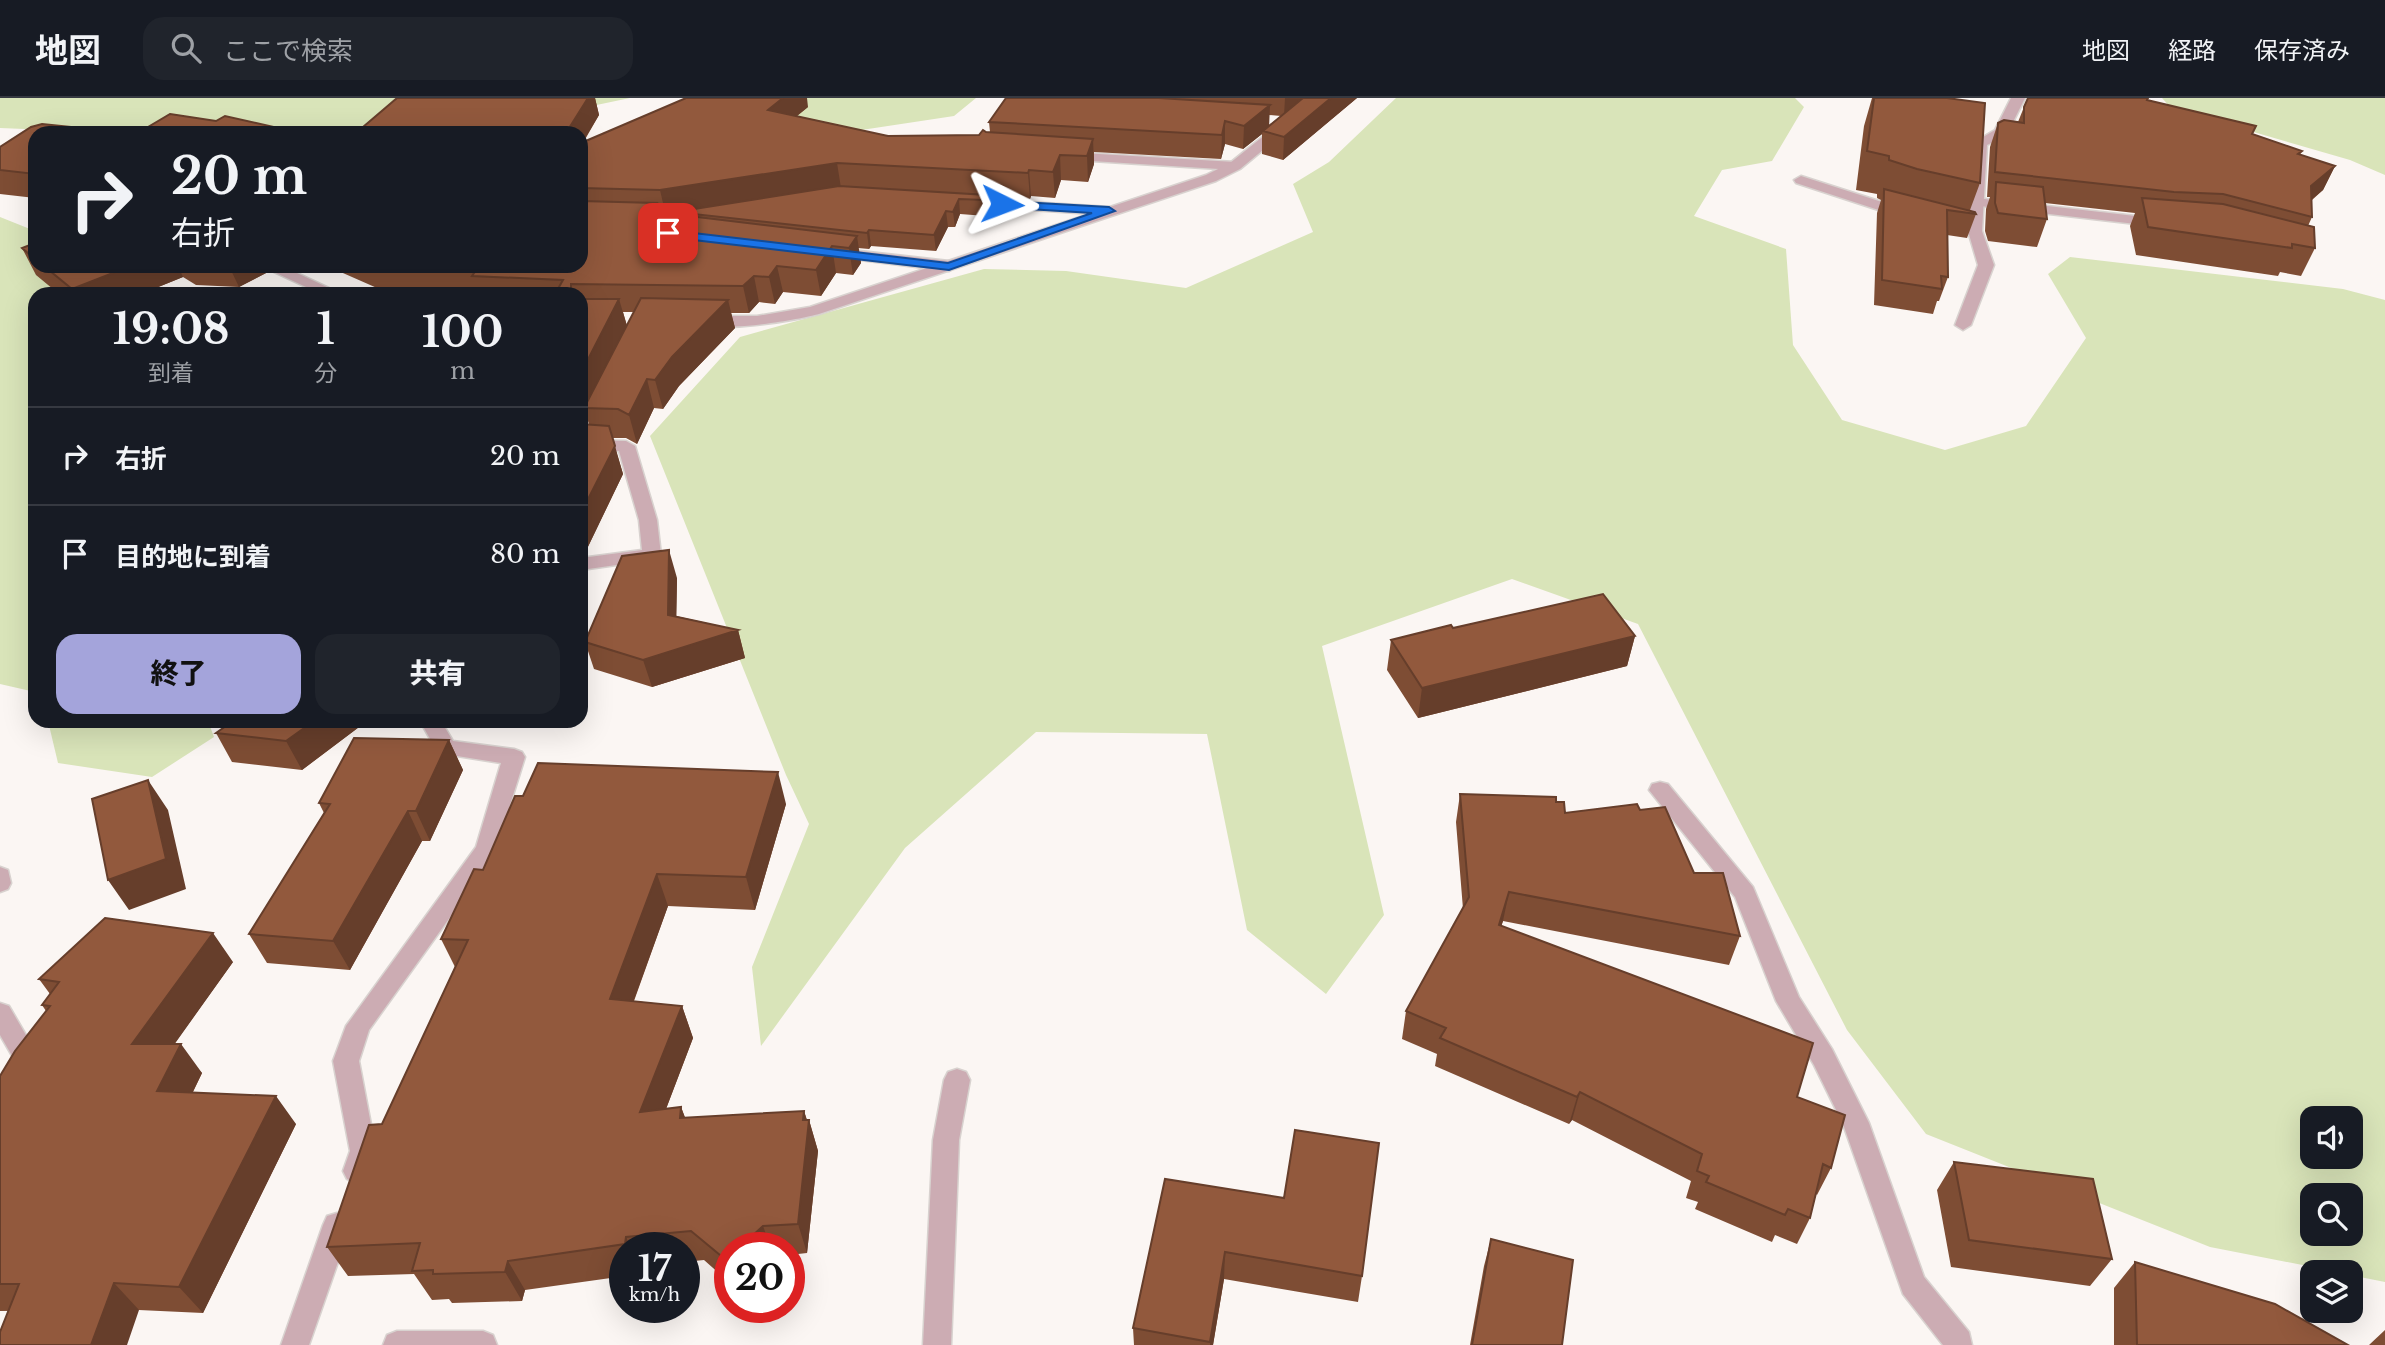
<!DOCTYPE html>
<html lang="ja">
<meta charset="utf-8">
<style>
body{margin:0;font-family:"Libre Baskerville","Noto Sans JP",serif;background:#20242c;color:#f1f3f6;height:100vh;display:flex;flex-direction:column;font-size:26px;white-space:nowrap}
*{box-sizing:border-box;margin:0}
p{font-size:23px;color:#9ea1a6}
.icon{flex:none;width:38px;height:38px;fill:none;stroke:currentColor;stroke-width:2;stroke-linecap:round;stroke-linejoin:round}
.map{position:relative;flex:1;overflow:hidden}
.side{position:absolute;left:28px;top:189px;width:560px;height:441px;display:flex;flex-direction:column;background:#171b24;border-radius:21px;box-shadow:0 7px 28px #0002}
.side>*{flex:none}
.hud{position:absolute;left:28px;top:28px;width:560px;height:147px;border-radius:21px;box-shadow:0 7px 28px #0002;background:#171b24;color:#f1f3f6;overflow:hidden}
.fabs{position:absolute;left:2300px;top:1008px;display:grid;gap:14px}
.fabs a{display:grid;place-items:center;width:63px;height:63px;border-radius:14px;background:#171b24;box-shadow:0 7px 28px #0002;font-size:35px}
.speed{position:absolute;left:609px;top:1134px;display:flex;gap:14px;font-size:35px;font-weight:700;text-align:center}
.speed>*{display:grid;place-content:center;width:91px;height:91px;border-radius:50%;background:#171b24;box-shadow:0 7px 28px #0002;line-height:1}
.speed small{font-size:18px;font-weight:400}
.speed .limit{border:10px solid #d22;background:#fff;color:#111}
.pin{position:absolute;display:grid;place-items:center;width:60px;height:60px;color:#fff;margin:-30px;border-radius:14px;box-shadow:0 4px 10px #0006}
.me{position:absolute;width:77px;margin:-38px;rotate:93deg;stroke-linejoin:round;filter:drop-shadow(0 0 5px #0008)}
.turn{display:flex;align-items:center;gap:24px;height:147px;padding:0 28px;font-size:32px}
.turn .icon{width:91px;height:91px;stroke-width:2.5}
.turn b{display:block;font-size:49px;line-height:60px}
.eta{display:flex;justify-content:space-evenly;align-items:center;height:119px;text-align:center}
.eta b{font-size:42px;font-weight:800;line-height:49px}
.cta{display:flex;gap:14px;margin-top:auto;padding:14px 28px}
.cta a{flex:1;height:80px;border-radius:21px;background:#a4a4db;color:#111;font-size:28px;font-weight:800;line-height:80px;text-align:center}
.cta a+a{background:#20242c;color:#f1f3f6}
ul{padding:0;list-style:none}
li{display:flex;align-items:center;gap:21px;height:98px;padding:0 28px;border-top:2px solid #363941}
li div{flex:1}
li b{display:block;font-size:26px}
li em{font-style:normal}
header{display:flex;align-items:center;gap:42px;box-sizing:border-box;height:98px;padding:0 35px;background:#171b24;border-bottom:2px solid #363941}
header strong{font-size:33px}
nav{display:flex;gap:38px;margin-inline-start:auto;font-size:24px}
.search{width:490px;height:63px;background:#20242c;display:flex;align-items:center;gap:18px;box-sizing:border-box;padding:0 24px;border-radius:21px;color:#9ea1a6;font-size:26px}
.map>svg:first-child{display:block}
.green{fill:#d9e4b9;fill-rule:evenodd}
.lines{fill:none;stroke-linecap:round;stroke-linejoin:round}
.service-casing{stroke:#d8d2cf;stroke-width:3}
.minor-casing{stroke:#d8d2cf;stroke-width:3}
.service{fill:#ccacb3;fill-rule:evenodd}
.minor{fill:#ccacb3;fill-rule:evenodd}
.wall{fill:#7e4d34;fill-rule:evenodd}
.shaded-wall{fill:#663e2b}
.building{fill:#92593d;stroke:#663e2b;stroke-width:2}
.route{fill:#1a73e8;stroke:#114b97;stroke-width:2}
</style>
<header>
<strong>地図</strong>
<div class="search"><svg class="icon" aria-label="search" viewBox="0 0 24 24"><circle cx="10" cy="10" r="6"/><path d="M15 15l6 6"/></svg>ここで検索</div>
<nav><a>地図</a><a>経路</a><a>保存済み</a></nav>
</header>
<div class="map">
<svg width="2385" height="1247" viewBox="0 0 2385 1247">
<rect width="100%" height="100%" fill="#fbf6f3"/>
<path class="green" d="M0,0H630L462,35H123L0,30Z
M688,0H976L954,18L835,36Z
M1396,0H1795L1804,9L1772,63L1722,72L1694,118L1786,151L1793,247L1842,322L1945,352L2026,328L2086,240L2048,176L2070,159L2343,191L2385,202V1184L2350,1177V1174H2338L2210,1149L1926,1036L1847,932L1638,526L1512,481L1322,548L1384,817L1326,896L1247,832L1207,636L1036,634L905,750L761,948L752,869L809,726L786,677L650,338L740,239L984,171L1066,173L1186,190L1313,134L1293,86L1329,64ZM2312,1020H2350V1059H2312ZM2312,1097H2350V1136H2312Z
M2162,0H2385V77L2350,62L2171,10Z
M0,119L35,133V168L92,196H35V594L0,586Z
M48,623H208L214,639L152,679L58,665Z"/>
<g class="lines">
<defs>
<path id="service" d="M1065,54L1235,64L1242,68L1235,72L1060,61L1058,58Z
M1801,78L1910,113L1912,116L1910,119H1900L1796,85L1794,82Z
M961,100L1109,109L1116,113L1109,117L956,107L954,104Z
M1976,100L2162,121L2169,125L2162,129L1971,107L1969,104L1971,101Z
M833,150L949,163L957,168L949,173L828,158L825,155L828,152Z
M581,342L626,343L635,348L657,422L661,457L659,461L581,472V460L642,452L639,422L619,353L581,352Z
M420,623H441L453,643L514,651L522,654L525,659L494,758L369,932L359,963L376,1053L365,1081L356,1085L347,1081L343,1073L350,1053L333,963L346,928L476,749L501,665L438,655Z
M1660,684L1668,686L1753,789L1799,899L1832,951L1869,1025L1924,1179L1969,1234L1972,1247H1943L1903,1196L1843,1026L1814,967L1776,903L1735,799L1649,692L1652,686Z
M0,769L8,772L11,785L8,791L0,794Z
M0,905L9,908L44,968L9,1029L0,1032V998L18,968L0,937Z
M337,1115L347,1118L351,1127L309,1247H281L323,1127L327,1118Z"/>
<path id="minor" d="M1311,0H1326L1240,71L1216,83L819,216C797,222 712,237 698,223L706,218H757L810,209L1206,77L1230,65Z
M2011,0H2025L2006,38L1987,47L1982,133L1994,167L1971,227L1963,232L1955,227L1978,167L1968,133L1973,45L1995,32Z
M261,168H282L342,196H321Z
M957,971L966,974L970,982L959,1042L951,1247H923L933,1042L944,982L948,974Z
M397,1233H483L493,1237L497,1247H383L387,1237Z"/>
</defs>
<use href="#service" class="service-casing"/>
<use href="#minor" class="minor-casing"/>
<use href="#service" class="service"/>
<use href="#minor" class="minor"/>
</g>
<path class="wall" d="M397,0H595L599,17L583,45L808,9L797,18L888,38L979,37L986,34H990L989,24L1006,0H1357L1283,62L1262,56V36L1243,51L1225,46L1221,61L1094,54V66L1088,84L1061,82L1055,100L1031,98L1030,101L987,99L988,112L986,118L960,116L955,129H948L936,153L871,148L869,151L858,150L861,165L853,177L836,175L821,198L783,194L775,206L759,204L749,215H731L735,230L679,288L663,311L654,310L637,346L626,340H612L623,376L584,457L581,458V326L589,327L585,311L581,319V196H478L475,189L407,196H379L377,190L327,168H581V35ZM1269,17L1281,18L1269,27ZM623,214H634L627,228Z
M1872,0H1947L1980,85L1970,112L1976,116L1967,140L1947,137L1948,179L1939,203H1937L1933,216L1874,207L1877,115L1881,102L1877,100V96L1856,92L1864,28Z
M2147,2L2302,53L2300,57L2335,68L2323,92L2312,102V119L2308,128L2315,150L2301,178L2280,174L2278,178L2136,157L2130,128L2135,115L2045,105L2047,121L2037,149L1988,143L1985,133L1986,111L1990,99H1987L1990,49L1998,25L2018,24L2024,9Z
M35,35V100L0,96V49Z
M35,145V168H265L268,174L239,189L196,187L183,179L141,196H59L36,177L22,150Z
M677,480L676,518L738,532L745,560L652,589L594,571L585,544Z
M1453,530L1635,538L1627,568L1418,620L1387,572L1391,542Z
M233,623H367L302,672L232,664L216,635Z
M449,642L463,672L430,743H422L350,872L267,865L249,836L324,715L319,705Z
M1460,696L1556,704L1565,715L1640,712L1694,775L1740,838L1729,867L1503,823L1501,828L1797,999L1831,1070L1817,1097L1816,1096L1810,1120L1797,1146L1775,1137L1772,1144L1695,1111L1698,1104L1686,1100L1691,1083L1572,1022L1569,1026L1435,968L1437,956L1402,941L1406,913L1463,811L1456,724Z
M523,698L786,706L755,812L668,808L634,903L682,908L693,940L666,1011L681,1009L685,1020L804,1013L807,1022H809L818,1053L807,1155L789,1157V1150H730V1185L704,1162L684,1164V1150H625V1178L525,1192L522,1203L452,1205L449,1201L432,1202L414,1176L348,1178L327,1149L382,1026L455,869L441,841L483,772Z
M233,864L174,946L202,975L193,994L296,1026L203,1215L139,1212L0,1213V978L46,913L42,907L50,896L39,881Z
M1954,1064L2112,1161L2090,1188L1951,1169L1937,1092Z
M1165,1081L1362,1178L1358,1204L1224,1181L1213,1247H1134L1133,1230Z
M1491,1141L1562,1247H1470L1484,1168Z
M2135,1164L2348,1247H2114V1190Z
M2385,1232V1247H2369Z"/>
<path class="shaded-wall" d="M588,0H595L599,17L581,47V35H566Z
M783,0H807L808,9L773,37L768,12Z
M1285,0H1307L1284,18Z
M1331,0H1357L1283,62L1284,39Z
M1270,7L1269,30L1263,33L1262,36L1243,51L1244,28Z
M1225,23V46L1221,61L1222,37Z
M1093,41L1094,66L1088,84L1087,58Z
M1060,57L1061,82L1055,100L1053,74Z
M837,65L841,90L675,114L676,117L666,118L660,92Z
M2335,68L2323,92L2299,112L2311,88Z
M1029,72L1031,98L1030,101L1028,75Z
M987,97L988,112L986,118L985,102Z
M959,101L960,116L955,129L953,114Z
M656,105L662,131L652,108Z
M946,113L948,129L936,153L934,137Z
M869,132L871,148L869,151L867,135Z
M857,138L861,165L853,177L849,150Z
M832,148L836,175L821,198L816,172Z
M131,168H178L183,179L141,196H74L72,191Z
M229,168H265L268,174L239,189Z
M777,168L783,194L775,206L769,179Z
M754,178L759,204L749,215L743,188Z
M619,201L627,228L581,319V275Z
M728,202L735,230L679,288L663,311L655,282L672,259Z
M647,281L654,310L637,346L629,317Z
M615,348L623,376L584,457L581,458V415Z
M669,452L677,480L676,544L668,517Z
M738,532L745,560L652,589L643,562Z
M1635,538L1627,568L1418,620L1422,590Z
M314,623H367L302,672L286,643Z
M449,642L463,672L430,743L416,713Z
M778,674L786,706L755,812L746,779Z
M148,682L168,712L186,791L129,812L108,782Z
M408,713L422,743L350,872L333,843Z
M657,776L668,808L623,932L610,901Z
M1509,794L1503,823L1493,855L1499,827Z
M213,835L233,864L154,975L132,946Z
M682,908L693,940L653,1045L640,1014Z
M181,946L202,975L179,1022L157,993Z
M1580,994L1572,1022L1569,1026L1577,999Z
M276,998L296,1026L203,1215L179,1189Z
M681,1009L693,1040L680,1020Z
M804,1013L809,1029V1022L818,1053L807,1155L798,1126Z
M763,1128L771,1150H739Z
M626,1139L631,1150H627L625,1146Z
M1225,1154L1224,1181L1213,1247H1210Z
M730,1159V1173L726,1162Z
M508,1163L525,1192L522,1203L505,1174Z
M114,1185L139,1212L127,1247H91Z"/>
<path class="building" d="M397,0H588L566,35H356Z
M686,0H783L768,12L888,38L979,37L983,32L986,34L1093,41L1087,58L1060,57L1053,74L1029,72L1028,75L837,65L660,92L581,90V45Z
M1006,0H1159L1270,7L1244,28L1225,23L1222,37L989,24Z
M1303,0H1331L1284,39L1263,33Z
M1874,0H1947L1985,5L1980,85L1917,71L1889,62V58L1867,53Z
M2028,0H2148L2147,2L2256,28L2252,36L2302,53L2298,56L2335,68L2311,88L2312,119L2223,96L2174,94L1995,74L1998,25L2004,22L2024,25V9Z
M170,16L216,23L225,18L300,35H138Z
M42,26L129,35H35V76L0,72V49L31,29Z
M1996,84L2043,89L2047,121L1998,115L1995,105Z
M839,88L987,97L985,102L959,101L953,114L946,113L934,137L869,132L867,135L675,114Z
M1884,91L1975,114L1976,116L1947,112L1948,179L1941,178L1942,191L1882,182Z
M2142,100L2223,106L2314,129L2315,150L2292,146V150L2148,129Z
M581,103L656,105L652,108L656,114L857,138L849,150L832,148L816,172L777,168L769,179L754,178L743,188L571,186V196H555L563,182L472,178L479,168H581Z
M35,145V161L22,150Z
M44,168H131L72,191Z
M371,168H409L370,172Z
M641,200L728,202L672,259L655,282L647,281L629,317L618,311L584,310Z
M581,201H619L581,275Z
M581,326L609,328L615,348L581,415Z
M669,452L668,517L738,532L643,562L585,544L622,458Z
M1603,496L1635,538L1422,590L1391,542L1451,527L1453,530Z
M233,623H314L286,643L216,635Z
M354,640L449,642L416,713H408L333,843L249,836L330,706L319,705Z
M538,665L778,674L746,779L657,776L610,901L682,908L640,1014L681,1009L680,1020L804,1013L803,1022H809L798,1126L763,1128L739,1150H730V1159L726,1162L691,1133L626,1139L625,1146L508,1163L505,1174L433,1176V1172L412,1173L420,1145L327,1149L369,1027L382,1026L468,842L441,841L474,771L483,772L515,698H523Z
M148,682L166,761L108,782L92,701Z
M1460,696L1556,699V704H1564L1565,715L1637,706L1640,712L1665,709L1694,775H1723L1740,838L1509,794L1499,827L1813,945L1797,999L1845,1017L1831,1070L1823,1066L1810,1120L1788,1111L1785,1117L1706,1084L1709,1078L1697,1073L1702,1056L1580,994L1577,999L1440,940L1446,930L1406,913L1469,799Z
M105,820L213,835L132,946H181L157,993L276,998L179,1189L114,1185L91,1247H0V1234L19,1186H0V978L15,953L50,908L42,907L59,884L39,881Z
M1295,1032L1379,1045L1362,1178L1225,1154L1210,1244L1133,1230L1165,1081L1284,1100Z
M1954,1064L2093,1081L2112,1161L1969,1142Z
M1491,1141L1573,1162L1562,1247H1472Z
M2135,1164L2275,1206L2348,1247H2137Z"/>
<path class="route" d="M1002,103L1109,109L1115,113L949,172L668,139L663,135L668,132L948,165L1092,115L998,109V104Z"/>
</svg>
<div class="fabs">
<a><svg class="icon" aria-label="sound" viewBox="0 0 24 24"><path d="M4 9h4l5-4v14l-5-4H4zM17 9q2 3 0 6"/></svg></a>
<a><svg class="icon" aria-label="search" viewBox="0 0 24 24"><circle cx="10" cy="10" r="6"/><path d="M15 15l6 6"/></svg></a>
<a><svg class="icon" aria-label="layers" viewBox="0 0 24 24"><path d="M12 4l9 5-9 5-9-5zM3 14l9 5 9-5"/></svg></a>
</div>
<div class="speed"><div>17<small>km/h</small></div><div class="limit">20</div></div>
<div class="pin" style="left:668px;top:135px;background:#d93025"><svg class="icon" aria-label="arrive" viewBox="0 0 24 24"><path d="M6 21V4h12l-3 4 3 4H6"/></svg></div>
<svg class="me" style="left:1002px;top:106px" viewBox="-20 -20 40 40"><path d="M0-17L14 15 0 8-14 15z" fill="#1a73e8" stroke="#fff" stroke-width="4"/></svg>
<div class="hud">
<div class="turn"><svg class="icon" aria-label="right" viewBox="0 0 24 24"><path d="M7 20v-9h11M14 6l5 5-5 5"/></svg><div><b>20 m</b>右折</div></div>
</div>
<section class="side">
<div class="eta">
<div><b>19:08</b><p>到着</p></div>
<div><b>1</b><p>分</p></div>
<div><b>100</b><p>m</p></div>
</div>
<ul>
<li><svg class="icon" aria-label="right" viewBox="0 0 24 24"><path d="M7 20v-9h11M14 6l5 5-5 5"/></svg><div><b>右折</b></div><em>20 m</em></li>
<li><svg class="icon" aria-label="arrive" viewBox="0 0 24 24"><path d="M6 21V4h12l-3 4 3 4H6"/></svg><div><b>目的地に到着</b></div><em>80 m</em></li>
</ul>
<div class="cta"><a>終了</a><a>共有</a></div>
</section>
</div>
